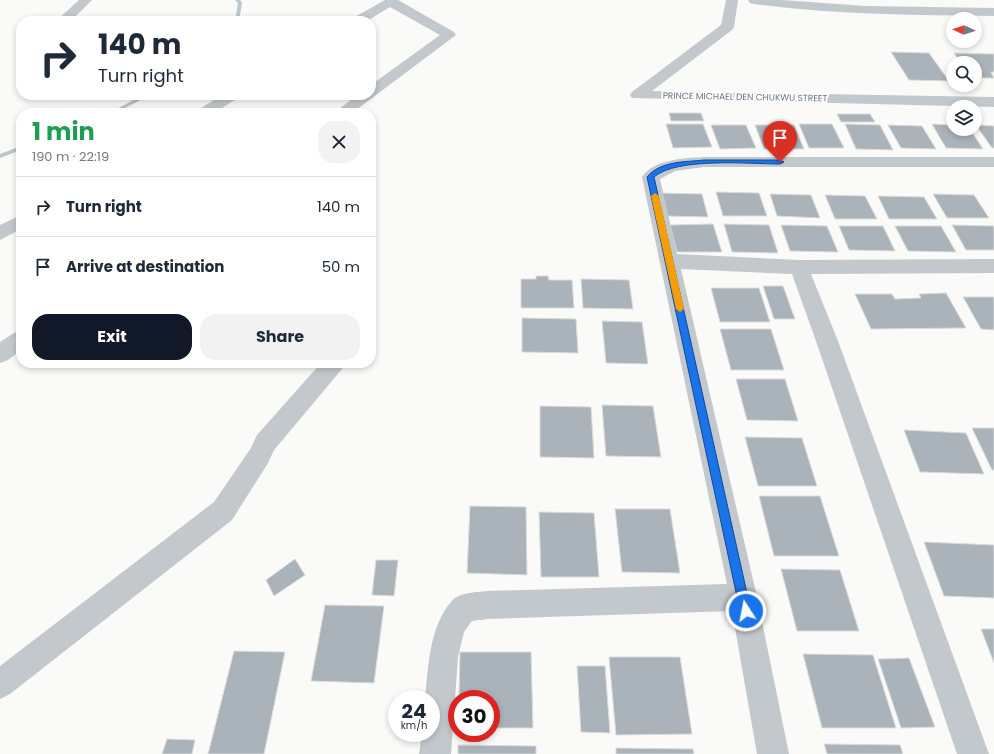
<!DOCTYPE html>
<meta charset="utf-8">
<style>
body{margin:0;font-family:Poppins,sans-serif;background:#f2f2f3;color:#1f2937;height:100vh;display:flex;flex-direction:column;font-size:15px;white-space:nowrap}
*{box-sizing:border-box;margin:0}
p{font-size:13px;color:#747a83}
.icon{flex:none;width:22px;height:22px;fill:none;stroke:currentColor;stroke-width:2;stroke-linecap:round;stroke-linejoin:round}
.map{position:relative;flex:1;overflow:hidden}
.details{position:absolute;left:16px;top:108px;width:360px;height:260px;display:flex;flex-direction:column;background:#fff;border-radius:16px;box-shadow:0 2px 6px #0003}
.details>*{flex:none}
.hud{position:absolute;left:16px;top:16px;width:360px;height:84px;border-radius:16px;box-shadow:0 2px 6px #0003;background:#fff;color:#1f2937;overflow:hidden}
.needle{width:26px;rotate:274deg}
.tools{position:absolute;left:946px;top:12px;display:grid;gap:8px}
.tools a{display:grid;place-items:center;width:36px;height:36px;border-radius:50%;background:#fff;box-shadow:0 2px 6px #0003;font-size:20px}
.speed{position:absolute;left:388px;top:690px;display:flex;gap:8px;font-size:20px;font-weight:700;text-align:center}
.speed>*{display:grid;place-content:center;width:52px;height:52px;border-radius:50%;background:#fff;box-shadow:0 2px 6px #0003;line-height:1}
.speed small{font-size:10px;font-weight:400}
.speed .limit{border:6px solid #d22;background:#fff;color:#111}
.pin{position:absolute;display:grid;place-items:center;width:34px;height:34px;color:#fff;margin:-41px -17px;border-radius:50% 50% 50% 0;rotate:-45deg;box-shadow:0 0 4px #0007}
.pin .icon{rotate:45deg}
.me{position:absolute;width:44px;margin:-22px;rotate:349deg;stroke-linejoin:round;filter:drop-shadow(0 0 3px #0008)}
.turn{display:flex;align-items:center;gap:14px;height:84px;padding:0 16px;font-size:18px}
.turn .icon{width:52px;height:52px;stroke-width:2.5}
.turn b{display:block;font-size:28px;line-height:34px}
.round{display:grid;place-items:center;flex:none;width:42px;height:42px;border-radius:16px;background:#f2f2f3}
.headline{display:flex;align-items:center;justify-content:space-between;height:68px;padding:0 16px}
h1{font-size:24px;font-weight:700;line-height:30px;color:#1e9e55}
.button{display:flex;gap:8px;margin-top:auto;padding:8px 16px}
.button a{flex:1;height:46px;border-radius:16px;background:#111827;color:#fff;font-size:16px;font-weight:700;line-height:46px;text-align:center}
.button a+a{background:#f2f2f3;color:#1f2937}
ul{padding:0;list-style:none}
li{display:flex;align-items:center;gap:12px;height:60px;padding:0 16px;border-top:1px solid #e0e1e3}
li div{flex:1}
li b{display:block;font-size:15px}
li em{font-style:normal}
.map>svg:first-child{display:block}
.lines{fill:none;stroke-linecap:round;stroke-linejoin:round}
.stream{fill:#bbc7cb;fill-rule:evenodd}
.building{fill:#aab3b9;stroke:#dcdcda}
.street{fill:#c3c8cc;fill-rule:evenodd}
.route{fill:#1a73e8;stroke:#114b97}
.slow{fill:#f59e0b}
.labels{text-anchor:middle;stroke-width:4;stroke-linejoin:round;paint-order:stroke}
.far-street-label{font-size:9px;fill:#657683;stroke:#fff}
</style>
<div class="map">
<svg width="994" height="754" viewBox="0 0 994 754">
<rect width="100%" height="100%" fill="#fafaf8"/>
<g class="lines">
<path class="stream" d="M235,0H240L242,3L239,21H235L238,3Z
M143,95H150L116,113H109Z
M21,146V150L0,158V154Z"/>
</g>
<path class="building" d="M891,52L929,53L949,81L909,80Z
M954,53L994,54V72H991L994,78H975V63H961Z
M669,113H701L704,121H671Z
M837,114H870L875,122H841Z
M666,124H703L712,147L673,148Z
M799,124H832L844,148H809Z
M845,124L880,125L893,150L856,149Z
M932,124L953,125V129H970L983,149L946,148Z
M711,125H746L756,148L720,149Z
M755,125H794L804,149H764Z
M888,125L922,126L936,149L901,148Z
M976,125L994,126V148H992Z
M716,192L759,193L767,216H723Z
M661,193L702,194L708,217L666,216Z
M770,194L811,195L820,218L777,216Z
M933,194L974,195L989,218H947Z
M825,195L865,196L877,219H835Z
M878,196L924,197L937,219H889Z
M713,224L722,252H677L670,225Z
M724,224L769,225L778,253L732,252Z
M781,225L827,226L838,252L790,251Z
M952,225L994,226V250H966Z
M839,226H883L895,251L849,250Z
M895,226H941L956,252L908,251Z
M536,276H548L549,280H572L574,308H521V279H536Z
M581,279L629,280L633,309L583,308Z
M763,286H783L795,319H774Z
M711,288H759L770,322H720Z
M946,293L966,328L871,329L855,294H892L895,299L921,298L919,294Z
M963,297H994V330L981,329Z
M522,318L576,319L578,353L522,352Z
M602,321L642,322L648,364L606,363Z
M720,329H771L784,370H731Z
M736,379H785L798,421L747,420Z
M602,405L653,406L661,457L606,456Z
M540,406L591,407L594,458L540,457Z
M972,428H994V470H992Z
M904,430L966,433L984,474L920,472Z
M745,437L802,438L817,486H758Z
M759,496H820L839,556H774Z
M470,506L526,507L527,575L467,573Z
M615,509H670L680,573L622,572Z
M539,512L594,513L599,577H541Z
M924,542L994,545V598L944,596Z
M295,559L305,575L274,596L266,580Z
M376,560H398L394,596L372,595Z
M781,569L840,570L859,631H797Z
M325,605L384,606L374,683L311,681Z
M981,629H994V663Z
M234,651L285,652L264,754H208Z
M460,652H531L533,728H491V699H459Z
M803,654L873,655L896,728H822Z
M609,657H680L692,734L616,735Z
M909,658L935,727L901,728L878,659Z
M577,666H605L610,733L581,732Z
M167,739L195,740L192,754H162Z
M824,744L900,745L903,754H827Z
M458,745L536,746V754H458Z
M616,748L693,749L694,754H616Z"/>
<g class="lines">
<path class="street" d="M79,0H92L71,21H56Z
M385,0H398L454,32L456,35L352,113H334L357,95H371V85L440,35L390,7L367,21H351L353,18Z
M726,0H738L734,27L732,30L652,91L994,97V107L632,98L630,95L632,92L721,25Z
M748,0H782L865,6L994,8V16C914,15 834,15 754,4L750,3Z
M222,95H240L238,98L214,113H195L198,110Z
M704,157H994V167H704L675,171L660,179L677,254L799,260L994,259V273L811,274L838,341L989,754H957L816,341L792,274L681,269L757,597L789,754H757L732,611L488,619L472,621L464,632L458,657L451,754H419L422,733H431V699H425C428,669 429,633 447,607C450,604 452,600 455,598C464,592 478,592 488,591L727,584L642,177C654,159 685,158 704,157Z
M21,215V229L0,240V225Z
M21,330V350L8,360L0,363V342L14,333Z
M321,363H345L342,369L274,450L268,463L232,520L10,694L0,699V666L214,502L251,448L257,435Z"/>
</g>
<path class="route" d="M704,160H780L784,162L780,164C750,164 677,157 654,177L751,611L750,615L746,617L742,615L740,611L647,177C660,161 685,162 704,160Z"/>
<path class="slow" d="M655,193L659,196L684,309L680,312L676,309L651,196Z"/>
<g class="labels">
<g class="far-street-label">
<text transform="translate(745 97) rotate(1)" y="3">PRINCE MICHAEL DEN CHUKWU STREET</text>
</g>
</g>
</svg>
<div class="tools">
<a><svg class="needle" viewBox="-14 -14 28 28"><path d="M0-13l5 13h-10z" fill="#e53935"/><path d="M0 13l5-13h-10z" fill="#747a83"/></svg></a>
<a><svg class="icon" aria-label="search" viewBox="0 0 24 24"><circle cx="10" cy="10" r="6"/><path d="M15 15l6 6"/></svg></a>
<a><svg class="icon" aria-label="layers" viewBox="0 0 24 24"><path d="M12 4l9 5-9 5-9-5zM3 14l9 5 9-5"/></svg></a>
</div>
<div class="speed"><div>24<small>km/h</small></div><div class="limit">30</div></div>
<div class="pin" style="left:780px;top:162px;background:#d93025"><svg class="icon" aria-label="arrive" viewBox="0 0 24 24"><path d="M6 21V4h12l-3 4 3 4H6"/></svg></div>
<svg class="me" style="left:746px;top:611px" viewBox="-20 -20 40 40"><circle r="17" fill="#1a73e8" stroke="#fff" stroke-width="3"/><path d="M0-11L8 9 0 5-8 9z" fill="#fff"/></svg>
<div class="hud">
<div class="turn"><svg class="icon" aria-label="right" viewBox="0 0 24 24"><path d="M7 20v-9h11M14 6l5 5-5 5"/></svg><div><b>140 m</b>Turn right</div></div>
</div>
<section class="details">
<div class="headline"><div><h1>1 min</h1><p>190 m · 22:19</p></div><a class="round"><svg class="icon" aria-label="close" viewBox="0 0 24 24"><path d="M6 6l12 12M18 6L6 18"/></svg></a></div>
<ul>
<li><svg class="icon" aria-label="right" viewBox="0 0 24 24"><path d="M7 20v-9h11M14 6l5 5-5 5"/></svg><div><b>Turn right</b></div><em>140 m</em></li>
<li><svg class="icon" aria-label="arrive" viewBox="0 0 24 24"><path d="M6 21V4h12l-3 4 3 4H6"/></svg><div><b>Arrive at destination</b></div><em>50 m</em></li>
</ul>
<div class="button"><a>Exit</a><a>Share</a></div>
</section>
</div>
